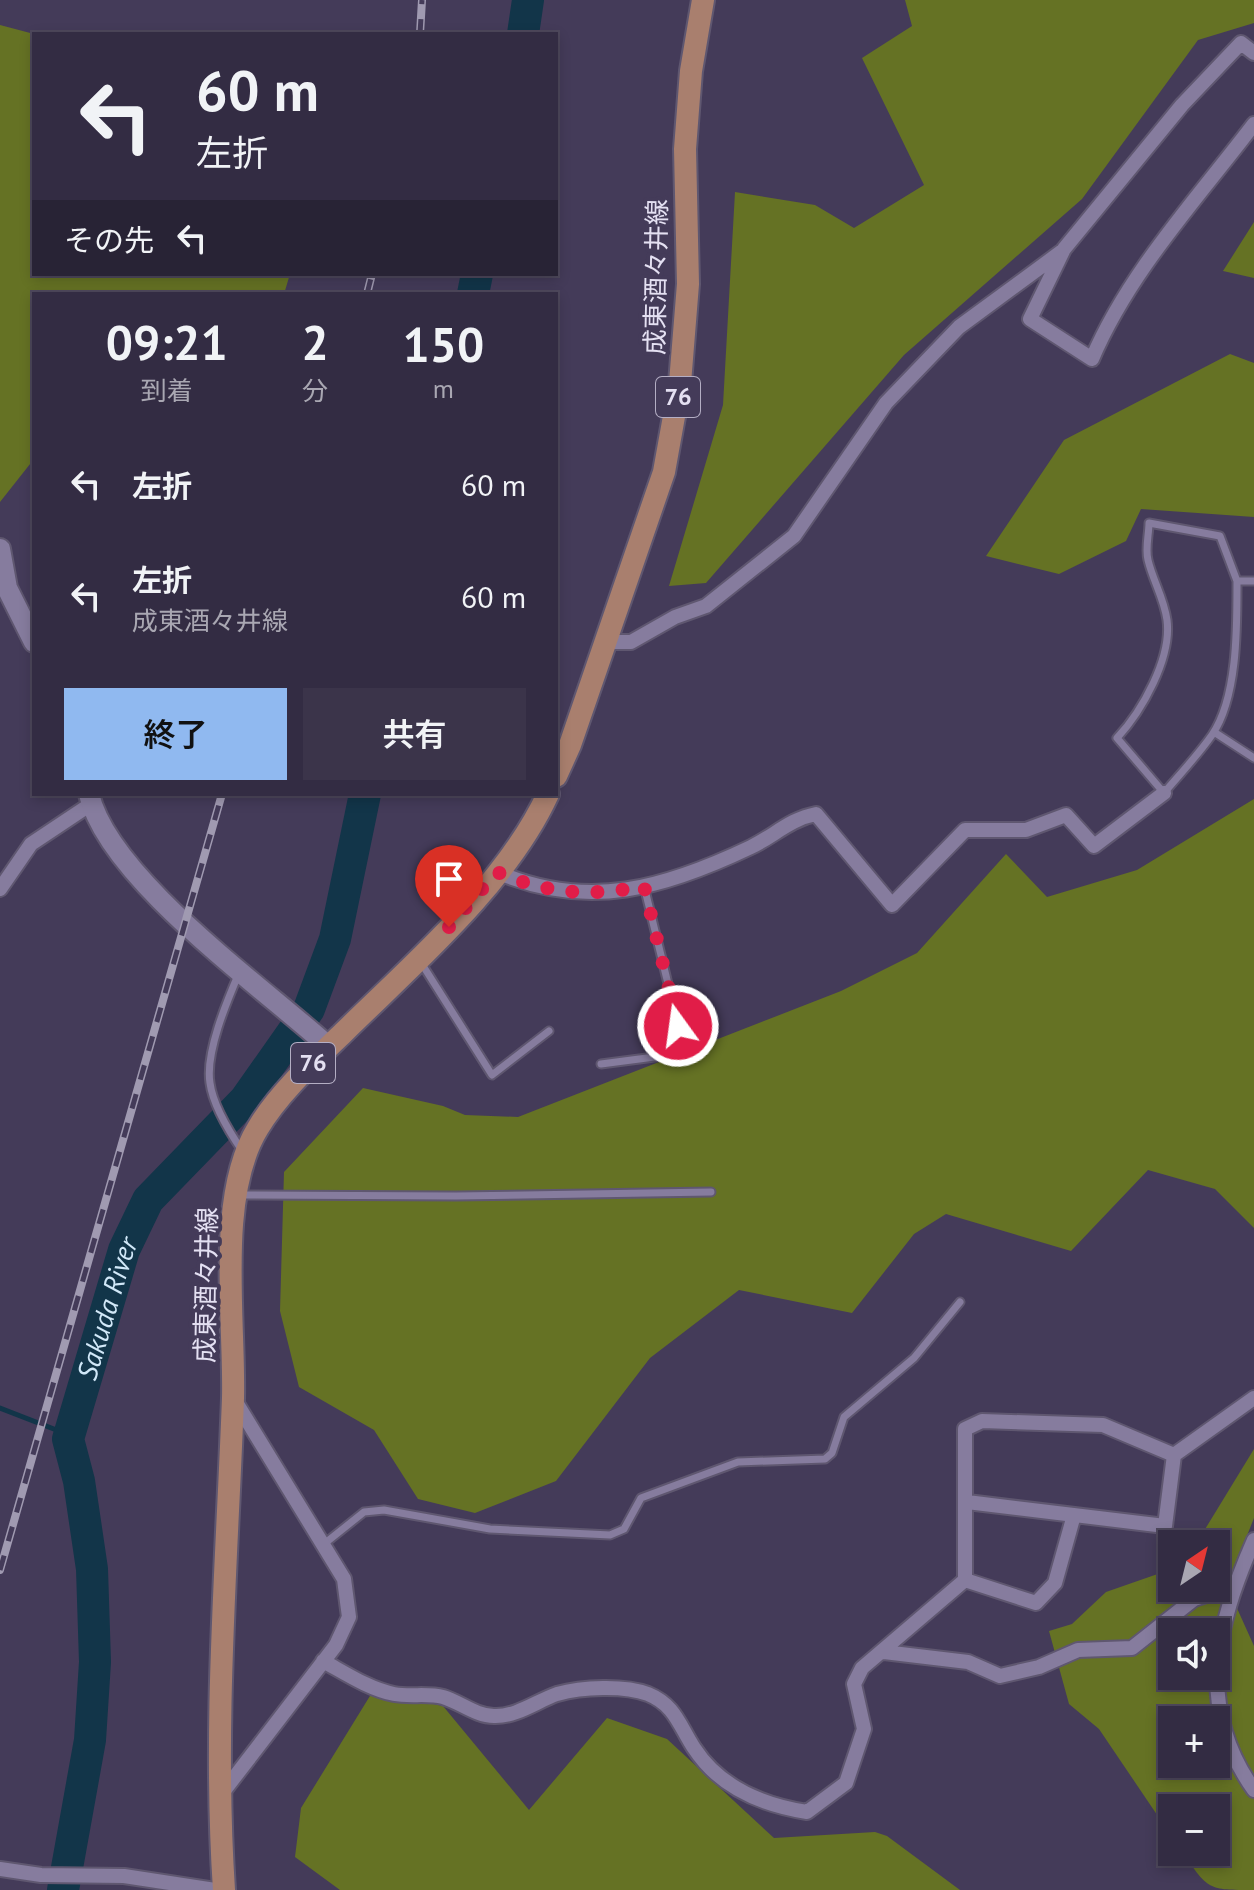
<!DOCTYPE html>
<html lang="ja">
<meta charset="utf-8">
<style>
body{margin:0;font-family:"PT Sans","Noto Sans JP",sans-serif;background:#3b344a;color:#f1f3f6;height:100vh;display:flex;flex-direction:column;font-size:30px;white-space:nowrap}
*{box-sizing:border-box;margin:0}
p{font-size:26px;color:#a9a7b2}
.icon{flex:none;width:44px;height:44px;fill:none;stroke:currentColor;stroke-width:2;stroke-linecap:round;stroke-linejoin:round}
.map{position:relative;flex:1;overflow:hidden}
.sheet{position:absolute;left:32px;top:292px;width:526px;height:504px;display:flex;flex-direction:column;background:#332c43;border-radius:0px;box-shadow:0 4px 12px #0003,0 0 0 2px #4e485c}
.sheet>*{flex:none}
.top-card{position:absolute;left:32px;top:32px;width:526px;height:244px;border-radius:0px;box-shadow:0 4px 12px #0003,0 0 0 2px #4e485c;background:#332c43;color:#f1f3f6;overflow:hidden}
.needle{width:52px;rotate:35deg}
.controls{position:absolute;left:1158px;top:1530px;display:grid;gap:16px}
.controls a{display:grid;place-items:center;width:72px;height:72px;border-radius:0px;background:#332c43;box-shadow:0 4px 12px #0003,0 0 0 2px #4e485c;font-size:40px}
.pin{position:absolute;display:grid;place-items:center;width:68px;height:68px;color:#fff;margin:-82px -34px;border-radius:50% 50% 50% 0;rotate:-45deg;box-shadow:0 0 8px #0007}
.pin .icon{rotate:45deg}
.me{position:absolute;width:88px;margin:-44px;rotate:346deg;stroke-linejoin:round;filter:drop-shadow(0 0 6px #0008)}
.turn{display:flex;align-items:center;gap:28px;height:168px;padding:0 32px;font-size:36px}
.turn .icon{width:104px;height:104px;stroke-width:2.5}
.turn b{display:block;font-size:56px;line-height:68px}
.then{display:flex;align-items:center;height:76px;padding:0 32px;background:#0003;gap:16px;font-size:30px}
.eta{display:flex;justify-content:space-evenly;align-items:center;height:136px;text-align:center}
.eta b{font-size:48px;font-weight:600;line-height:56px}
.cta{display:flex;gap:16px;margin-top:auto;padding:16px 32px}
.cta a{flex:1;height:92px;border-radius:0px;background:#90b9f0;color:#111;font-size:32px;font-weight:600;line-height:92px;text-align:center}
.cta a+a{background:#3b344a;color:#f1f3f6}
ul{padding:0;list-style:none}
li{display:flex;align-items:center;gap:24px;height:112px;padding:0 32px}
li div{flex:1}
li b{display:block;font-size:30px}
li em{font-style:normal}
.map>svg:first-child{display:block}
.green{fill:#657224;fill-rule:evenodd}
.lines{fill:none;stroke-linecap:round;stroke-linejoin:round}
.stream{stroke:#123549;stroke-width:5}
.river{stroke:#123549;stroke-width:32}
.lane-casing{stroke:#5f5770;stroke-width:11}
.street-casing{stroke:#5f5770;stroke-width:18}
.secondary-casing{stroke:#5f5770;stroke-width:24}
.primary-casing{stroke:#5f5770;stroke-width:26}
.lane{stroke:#867c9e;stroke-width:7}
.street{stroke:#867c9e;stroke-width:14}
.secondary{stroke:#867c9e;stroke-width:20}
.primary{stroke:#a97f6e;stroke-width:22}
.rail-casing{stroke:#a09ab1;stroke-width:8}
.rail{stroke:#443b59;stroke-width:5;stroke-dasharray:15;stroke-linecap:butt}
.route{stroke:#e11d48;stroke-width:14;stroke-dasharray:0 25.2}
.labels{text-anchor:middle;stroke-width:8;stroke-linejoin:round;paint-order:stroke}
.shield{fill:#443b59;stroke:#b4aec4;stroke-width:2}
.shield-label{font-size:24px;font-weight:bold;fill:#e4e0f2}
.street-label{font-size:26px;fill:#e4e0f2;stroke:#443b59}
.water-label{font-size:28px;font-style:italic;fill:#d1e8f8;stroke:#443b59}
</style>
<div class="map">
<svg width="1254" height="1890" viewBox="0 0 1254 1890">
<rect width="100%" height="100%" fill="#443b59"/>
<path class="green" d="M905,0H1254V23L1198,40L1082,199L904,355L706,583L669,586L723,405L735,192L815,205L854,228L924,185L862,58L912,26Z
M0,25L34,34V274H290L284,294H34V459L0,502Z
M1254,222V278L1223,271Z
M1230,354L1254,363V517L1141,509L1126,541L1059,574L986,556L1064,440Z
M1254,799V1228L1215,1189L1148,1170L1071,1251L946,1214L914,1234L852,1313L739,1290L650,1358L556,1481L475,1513L418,1499L374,1430L299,1387L280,1311L284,1172L363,1088L443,1106L465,1115L518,1117L841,991L917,953L1006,854L1047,897L1137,870Z
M1254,1449V1518L1227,1586L1254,1646V1890C1207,1890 1209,1890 1182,1852H1216V1808H1172V1837L1099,1729L1069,1704L1049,1631L1072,1624L1106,1592L1172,1569V1588H1216V1544H1196ZM1172,1632H1216V1676H1172ZM1172,1720H1216V1764H1172Z
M373,1691L443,1706L529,1810L607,1718L667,1739L774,1838L875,1832L887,1836L960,1890H340L295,1857L301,1808Z"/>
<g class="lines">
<path class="stream" d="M0,1408L59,1431L68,1439"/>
<g class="river">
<path d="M523,34L528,0"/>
<path d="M473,294L477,274"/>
<path id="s1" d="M63,1890L90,1740L95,1662L92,1569L79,1481L68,1439L124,1250L148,1200L245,1100L309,1009L335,939L365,794"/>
</g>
<defs>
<path id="lane" d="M1237,581C1237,625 1238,697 1212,735C1198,755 1180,774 1164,793L1117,738C1142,711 1172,658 1167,620C1164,598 1153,581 1148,560C1145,549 1149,534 1149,523L1220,536L1237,581H1254
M1214,732L1254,758
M420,961L492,1075L549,1031
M239,973C227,1001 205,1053 210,1083C213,1106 230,1133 243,1152
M601,1064L685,1053L644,886
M237,1195L456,1196L711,1192
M324,1544L364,1512L384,1510L490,1529L610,1535L624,1529L641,1498L738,1462L825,1459L832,1453L844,1417L914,1358L960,1302"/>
<path id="street" d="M1254,53L1241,43L1182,105L1064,249L1030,319L1092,359C1129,272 1197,199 1254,124
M605,642H631L675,617L706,606L794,536L886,403L959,327L1061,252
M497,872C588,911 665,888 751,847C774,836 790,819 816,814L892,905L965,830H1026L1066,815L1094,846L1164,793
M0,889L31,844L91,804
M967,1502L1165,1526L1174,1455L1254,1398
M1254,1540C1216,1627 1195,1707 1254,1790
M965,1580L1036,1603L1055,1583L1074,1515
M884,1652L968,1662L1000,1676L1039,1667L1078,1650L1132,1648L1194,1599L1235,1586
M323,1661C345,1673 369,1689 394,1694C410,1697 428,1693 443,1697C460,1702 476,1716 494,1716C516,1717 537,1701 557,1694C582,1687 624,1685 648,1694C675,1705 679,1725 694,1748C720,1788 762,1805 807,1812L846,1783L864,1729L854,1684L862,1668L965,1580V1429L982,1421L1103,1425L1174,1455
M220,1796L336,1645L349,1617L344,1579L234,1399
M0,1869L41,1875L124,1876L215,1890"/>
<path id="secondary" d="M0,549L7,588L34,642
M89,794C108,878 264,988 329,1047"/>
<path id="primary" d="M556,776L570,745L664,472L680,383L688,284L685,149L691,71L703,0
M224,1890C213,1725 227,1562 233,1398C235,1319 216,1196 258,1128C279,1093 313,1062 343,1033C413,964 506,885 548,794"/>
</defs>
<use href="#lane" class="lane-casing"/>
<use href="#street" class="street-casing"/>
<use href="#secondary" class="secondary-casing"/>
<use href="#primary" class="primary-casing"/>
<use href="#lane" class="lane"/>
<use href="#street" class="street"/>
<use href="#secondary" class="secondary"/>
<use href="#primary" class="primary"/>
<defs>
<path id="rail" d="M420,34L422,0
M367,294L372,274
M0,1570L222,794"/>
</defs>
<use href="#rail" class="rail-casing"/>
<use href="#rail" class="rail"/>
</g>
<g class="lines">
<path class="route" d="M449,927L497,872C547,894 590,897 644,886L678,1026"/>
</g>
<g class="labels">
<g class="shield">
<rect x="656" y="377" width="44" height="40" rx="6"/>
<rect x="291" y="1043" width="44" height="40" rx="6"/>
</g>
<g class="shield-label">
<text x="678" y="405">76</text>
<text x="313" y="1071">76</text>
</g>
<g class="street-label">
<text transform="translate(656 277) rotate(-89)" y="9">成東酒々井線</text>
<text transform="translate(206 1285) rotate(-89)" y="9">成東酒々井線</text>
</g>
<g class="water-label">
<text dy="10" stroke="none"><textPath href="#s1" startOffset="592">Sakuda River</textPath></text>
</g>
</g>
</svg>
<div class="controls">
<a><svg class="needle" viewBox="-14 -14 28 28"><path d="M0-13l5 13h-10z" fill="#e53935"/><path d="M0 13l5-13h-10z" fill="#a9a7b2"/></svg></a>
<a><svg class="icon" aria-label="sound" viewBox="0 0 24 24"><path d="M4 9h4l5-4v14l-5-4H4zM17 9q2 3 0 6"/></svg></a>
<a>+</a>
<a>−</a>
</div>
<div class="pin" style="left:449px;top:927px;background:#d93025"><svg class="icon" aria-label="arrive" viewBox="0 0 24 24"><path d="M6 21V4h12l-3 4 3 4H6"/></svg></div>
<svg class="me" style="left:678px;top:1026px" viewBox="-20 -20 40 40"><circle r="17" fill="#e11d48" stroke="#fff" stroke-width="3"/><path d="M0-11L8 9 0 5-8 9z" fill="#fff"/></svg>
<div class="top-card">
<div class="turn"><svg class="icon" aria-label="left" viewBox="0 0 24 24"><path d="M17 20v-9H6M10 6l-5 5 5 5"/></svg><div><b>60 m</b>左折</div></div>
<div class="then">その先<svg class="icon" aria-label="left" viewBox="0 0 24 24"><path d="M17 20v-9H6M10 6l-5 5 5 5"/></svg></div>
</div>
<section class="sheet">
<div class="eta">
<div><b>09:21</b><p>到着</p></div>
<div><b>2</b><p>分</p></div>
<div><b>150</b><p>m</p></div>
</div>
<ul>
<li><svg class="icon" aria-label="left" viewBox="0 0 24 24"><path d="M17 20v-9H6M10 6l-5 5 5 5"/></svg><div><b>左折</b></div><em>60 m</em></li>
<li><svg class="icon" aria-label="left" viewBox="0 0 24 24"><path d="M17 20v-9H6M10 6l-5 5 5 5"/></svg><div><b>左折</b><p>成東酒々井線</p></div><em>60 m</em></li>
</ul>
<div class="cta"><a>終了</a><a>共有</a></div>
</section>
</div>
